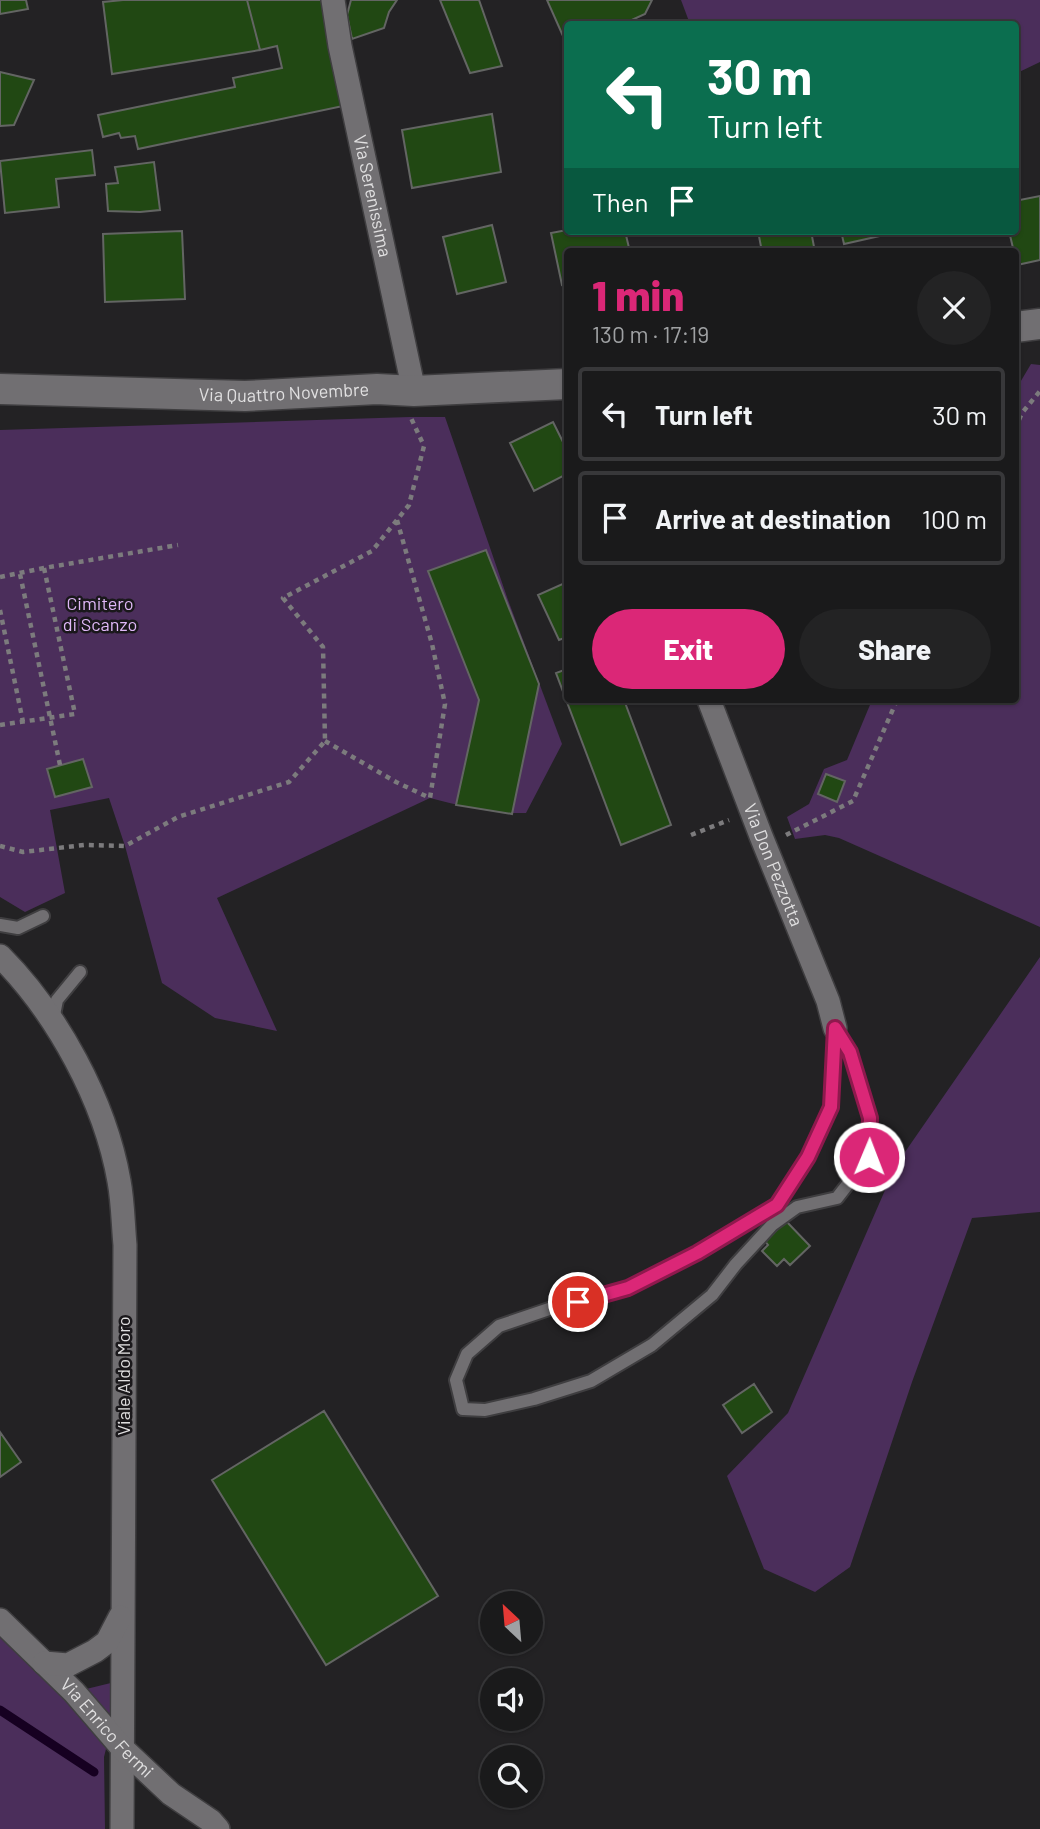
<!DOCTYPE html>
<meta charset="utf-8">
<style>
body{margin:0;font-family:Barlow,sans-serif;background:#232324;color:#f1f3f6;height:100vh;display:flex;flex-direction:column;font-size:26px;white-space:nowrap}
*{box-sizing:border-box;margin:0}
p{font-size:23px;color:#9fa1a3}
.icon{flex:none;width:38px;height:38px;fill:none;stroke:currentColor;stroke-width:2;stroke-linecap:round;stroke-linejoin:round}
.map{position:relative;flex:1;overflow:hidden}
.sheet{position:absolute;left:564px;top:248px;width:455px;height:455px;display:flex;flex-direction:column;background:#1a1a1b;border-radius:7px;box-shadow:0 2px 5px #0004,0 0 0 2px #38383a}
.sheet>*{flex:none}
.guide{position:absolute;left:564px;top:21px;width:455px;height:214px;border-radius:7px;box-shadow:0 2px 5px #0004,0 0 0 2px #38383a;background:#0b6e4f;color:#fff;overflow:hidden}
.needle{width:46px;rotate:334deg}
.fabs{position:absolute;left:480px;top:1591px;display:grid;gap:14px}
.fabs a{display:grid;place-items:center;width:63px;height:63px;border-radius:50%;background:#1a1a1b;box-shadow:0 2px 5px #0004,0 0 0 2px #38383a;font-size:35px}
.pin{position:absolute;display:grid;place-items:center;width:60px;height:60px;color:#fff;margin:-30px;border:4px solid #fff;border-radius:50%;box-shadow:0 2px 7px #0007}
.me{position:absolute;width:77px;margin:-38px;rotate:1deg;stroke-linejoin:round;filter:drop-shadow(0 0 5px #0008)}
.turn{display:flex;align-items:center;gap:24px;height:147px;padding:0 28px;font-size:32px}
.turn .icon{width:91px;height:91px;stroke-width:2.5}
.turn b{display:block;font-size:49px;line-height:60px}
.then{display:flex;align-items:center;height:66px;padding:0 28px;background:#0003;gap:14px;font-size:26px}
.round{display:grid;place-items:center;flex:none;width:74px;height:74px;border-radius:37px;background:#232324}
.head{display:flex;align-items:center;justify-content:space-between;height:119px;padding:0 28px}
h1{font-size:42px;font-weight:800;line-height:52px;color:#db2777}
.button{display:flex;gap:14px;margin-top:auto;padding:14px 28px}
.button a{flex:1;height:80px;border-radius:42px;background:#db2777;color:#fff;font-size:28px;font-weight:800;line-height:80px;text-align:center}
.button a+a{background:#232324;color:#f1f3f6}
ul{padding:0;list-style:none}
li{display:flex;align-items:center;gap:21px;height:94px;margin:0 14px 10px;padding:0 14px;border:4px solid #38383a;border-radius:7px}
li div{flex:1}
li b{display:block;font-size:26px}
li em{font-style:normal}
.map>svg:first-child{display:block}
.green{fill:#4b2e5b}
.lines{fill:none;stroke-linecap:round;stroke-linejoin:round}
.stream{stroke:#160021;stroke-width:9}
.building{fill:#214813;stroke:#636563;stroke-width:2}
.service-casing{stroke:#3f3e40;stroke-width:16}
.minor-casing{stroke:#3f3e40;stroke-width:26}
.tertiary-casing{stroke:#3f3e40;stroke-width:33}
.path{stroke:#7c7b7d;stroke-width:4.5;stroke-dasharray:5 5;stroke-linecap:butt}
.service{stroke:#716f72;stroke-width:12}
.minor{stroke:#716f72;stroke-width:23}
.tertiary{stroke:#716f72;stroke-width:30}
.route-casing{stroke:#8e194d;stroke-width:18}
.route{stroke:#db2777;stroke-width:12}
.labels{text-anchor:middle;stroke-width:5;stroke-linejoin:round;paint-order:stroke}
.street-label{font-size:18px;fill:#e1e0e1;stroke:#1a181b}
.park-label{font-size:18px;fill:#e0b8f8;stroke:#1a181b}
</style>
<div class="map">
<svg width="1040" height="1829" viewBox="0 0 1040 1829">
<rect width="100%" height="100%" fill="#232224"/>
<path class="green" d="M681,0H1040V62L1015,74V24H690Z
M1031,364L1040,365V927L839,838L825,835L795,839L787,817L809,804L824,769L847,760L872,700H1015V391Z
M410,417H445L508,600L562,744L526,813C494,814 461,806 430,798L217,898L277,1031L215,1018L162,983L125,846L109,798L50,810L65,893L25,912L0,897V430Z
M1040,957V1212L972,1218L912,1382L850,1567L815,1592L764,1569L727,1476L788,1413L896,1165Z
M0,1620L74,1692L123,1680L104,1757L105,1829H0Z"/>
<g class="lines">
<path class="stream" d="M0,1710L94,1772"/>
</g>
<path class="building" d="M0,0H26L28,9L0,14Z
M123,0H247L260,50L112,74L103,2Z
M247,0H324L343,106L138,149L135,136L121,138L119,133L103,137L98,115L235,87L233,78L282,68L277,46L260,50Z
M351,0H397L389,12L384,28L352,39L347,15Z
M440,0H479L502,66L470,73Z
M547,0H652L645,14L623,24H567V45Z
M0,72L34,80L14,125L0,126Z
M492,114L501,172L412,188L402,130Z
M92,150L95,175L56,179L59,207L5,213L0,161Z
M154,162L160,210L140,212L108,211L106,184L118,183L115,167Z
M1040,196V260L1017,265L1009,231H1015V201Z
M492,225L506,282L457,294L443,237Z
M567,230L625,231L630,252H567V284L562,285L551,233Z
M182,231L185,299L105,302L103,234Z
M758,231H811L815,252H762Z
M841,231H892L893,233L844,244Z
M553,422L567,450V474L534,491L510,443Z
M486,550L539,684L512,814L456,805L479,700L428,571Z
M567,582V637L559,640L538,595Z
M567,669V700H624L671,825L621,845L556,673Z
M83,759L92,787L55,797L47,769Z
M826,774L845,781L837,802L818,794Z
M786,1221L810,1246L790,1265L784,1259L777,1266L762,1251L768,1245L765,1241Z
M754,1384L772,1412L742,1433L723,1405Z
M324,1411L438,1596L326,1665L212,1480Z
M0,1432L21,1462L0,1477Z"/>
<g class="lines">
<defs>
<path id="service" d="M0,925L18,928L43,916
M53,1020L57,1000L80,972
M835,1028L850,1052L870,1118L869,1157L837,1198L797,1207L772,1225L736,1264L712,1295L652,1345L591,1381L534,1399L485,1410L463,1409L456,1380L467,1354L499,1326L552,1308L628,1288L697,1253L777,1205L808,1157L831,1107Z"/>
<g id="minor">
<path id="s1" d="M333,0L340,46L414,391"/>
<path id="s2" d="M709,700L761,836L828,1001L835,1028"/>
<path d="M0,956C57,1013 105,1101 119,1181C123,1202 123,1224 125,1245L122,1829"/>
<path id="s3" d="M0,1620L74,1692L123,1749L171,1794L211,1821L218,1829"/>
<path d="M44,1663L68,1665L95,1651L107,1642L120,1617"/>
</g>
<g id="tertiary">
<path d="M1015,327L1040,324"/>
<path id="s4" d="M0,389L245,396L377,389L414,391L567,384"/>
</g>
</defs>
<use href="#service" class="service-casing"/>
<use href="#minor" class="minor-casing"/>
<use href="#tertiary" class="tertiary-casing"/>
<path class="path" d="M1015,429L1022,413L1040,391
M20,574L60,765
M0,577L44,568L178,545
M0,610L23,722
M0,725L75,714L44,568
M325,741L396,782L430,798L445,704L432,644L397,520
M691,835L729,820
M786,835L853,801L897,700
M0,846L23,852L84,845L125,846L178,817L289,782L325,741L323,647L283,598L372,551L409,505L424,446L411,418"/>
<use href="#service" class="service"/>
<use href="#minor" class="minor"/>
<use href="#tertiary" class="tertiary"/>
</g>
<g class="lines">
<defs>
<path id="route" d="M578,1302L628,1288L697,1253L777,1205L808,1157L831,1107L835,1028L850,1052L870,1118L869,1157"/>
</defs>
<use href="#route" class="route-casing"/>
<use href="#route" class="route"/>
</g>
<g class="labels">
<g class="street-label">
<text dy="6" stroke="none"><textPath href="#s1" startOffset="200">Via Serenissima</textPath></text>
<text dy="6" stroke="none"><textPath href="#s4" startOffset="284">Via Quattro Novembre</textPath></text>
<text dy="6" stroke="none"><textPath href="#s2" startOffset="177">Via Don Pezzotta</textPath></text>
<text transform="translate(124 1376) rotate(-90)" y="6">Viale Aldo Moro</text>
<text dy="6" stroke="none"><textPath href="#s3" startOffset="152">Via Enrico Fermi</textPath></text>
</g>
<g class="park-label">
<text x="100" y="610">Cimitero<tspan x="100" dy="21">di Scanzo</tspan></text>
</g>
</g>
</svg>
<div class="fabs">
<a><svg class="needle" viewBox="-14 -14 28 28"><path d="M0-13l5 13h-10z" fill="#e53935"/><path d="M0 13l5-13h-10z" fill="#9fa1a3"/></svg></a>
<a><svg class="icon" aria-label="sound" viewBox="0 0 24 24"><path d="M4 9h4l5-4v14l-5-4H4zM17 9q2 3 0 6"/></svg></a>
<a><svg class="icon" aria-label="search" viewBox="0 0 24 24"><circle cx="10" cy="10" r="6"/><path d="M15 15l6 6"/></svg></a>
</div>
<div class="pin" style="left:578px;top:1302px;background:#d93025"><svg class="icon" aria-label="arrive" viewBox="0 0 24 24"><path d="M6 21V4h12l-3 4 3 4H6"/></svg></div>
<svg class="me" style="left:869px;top:1157px" viewBox="-20 -20 40 40"><circle r="17" fill="#db2777" stroke="#fff" stroke-width="3"/><path d="M0-11L8 9 0 5-8 9z" fill="#fff"/></svg>
<div class="guide">
<div class="turn"><svg class="icon" aria-label="left" viewBox="0 0 24 24"><path d="M17 20v-9H6M10 6l-5 5 5 5"/></svg><div><b>30 m</b>Turn left</div></div>
<div class="then">Then<svg class="icon" aria-label="arrive" viewBox="0 0 24 24"><path d="M6 21V4h12l-3 4 3 4H6"/></svg></div>
</div>
<section class="sheet">
<div class="head"><div><h1>1 min</h1><p>130 m · 17:19</p></div><a class="round"><svg class="icon" aria-label="close" viewBox="0 0 24 24"><path d="M6 6l12 12M18 6L6 18"/></svg></a></div>
<ul>
<li><svg class="icon" aria-label="left" viewBox="0 0 24 24"><path d="M17 20v-9H6M10 6l-5 5 5 5"/></svg><div><b>Turn left</b></div><em>30 m</em></li>
<li><svg class="icon" aria-label="arrive" viewBox="0 0 24 24"><path d="M6 21V4h12l-3 4 3 4H6"/></svg><div><b>Arrive at destination</b></div><em>100 m</em></li>
</ul>
<div class="button"><a>Exit</a><a>Share</a></div>
</section>
</div>
